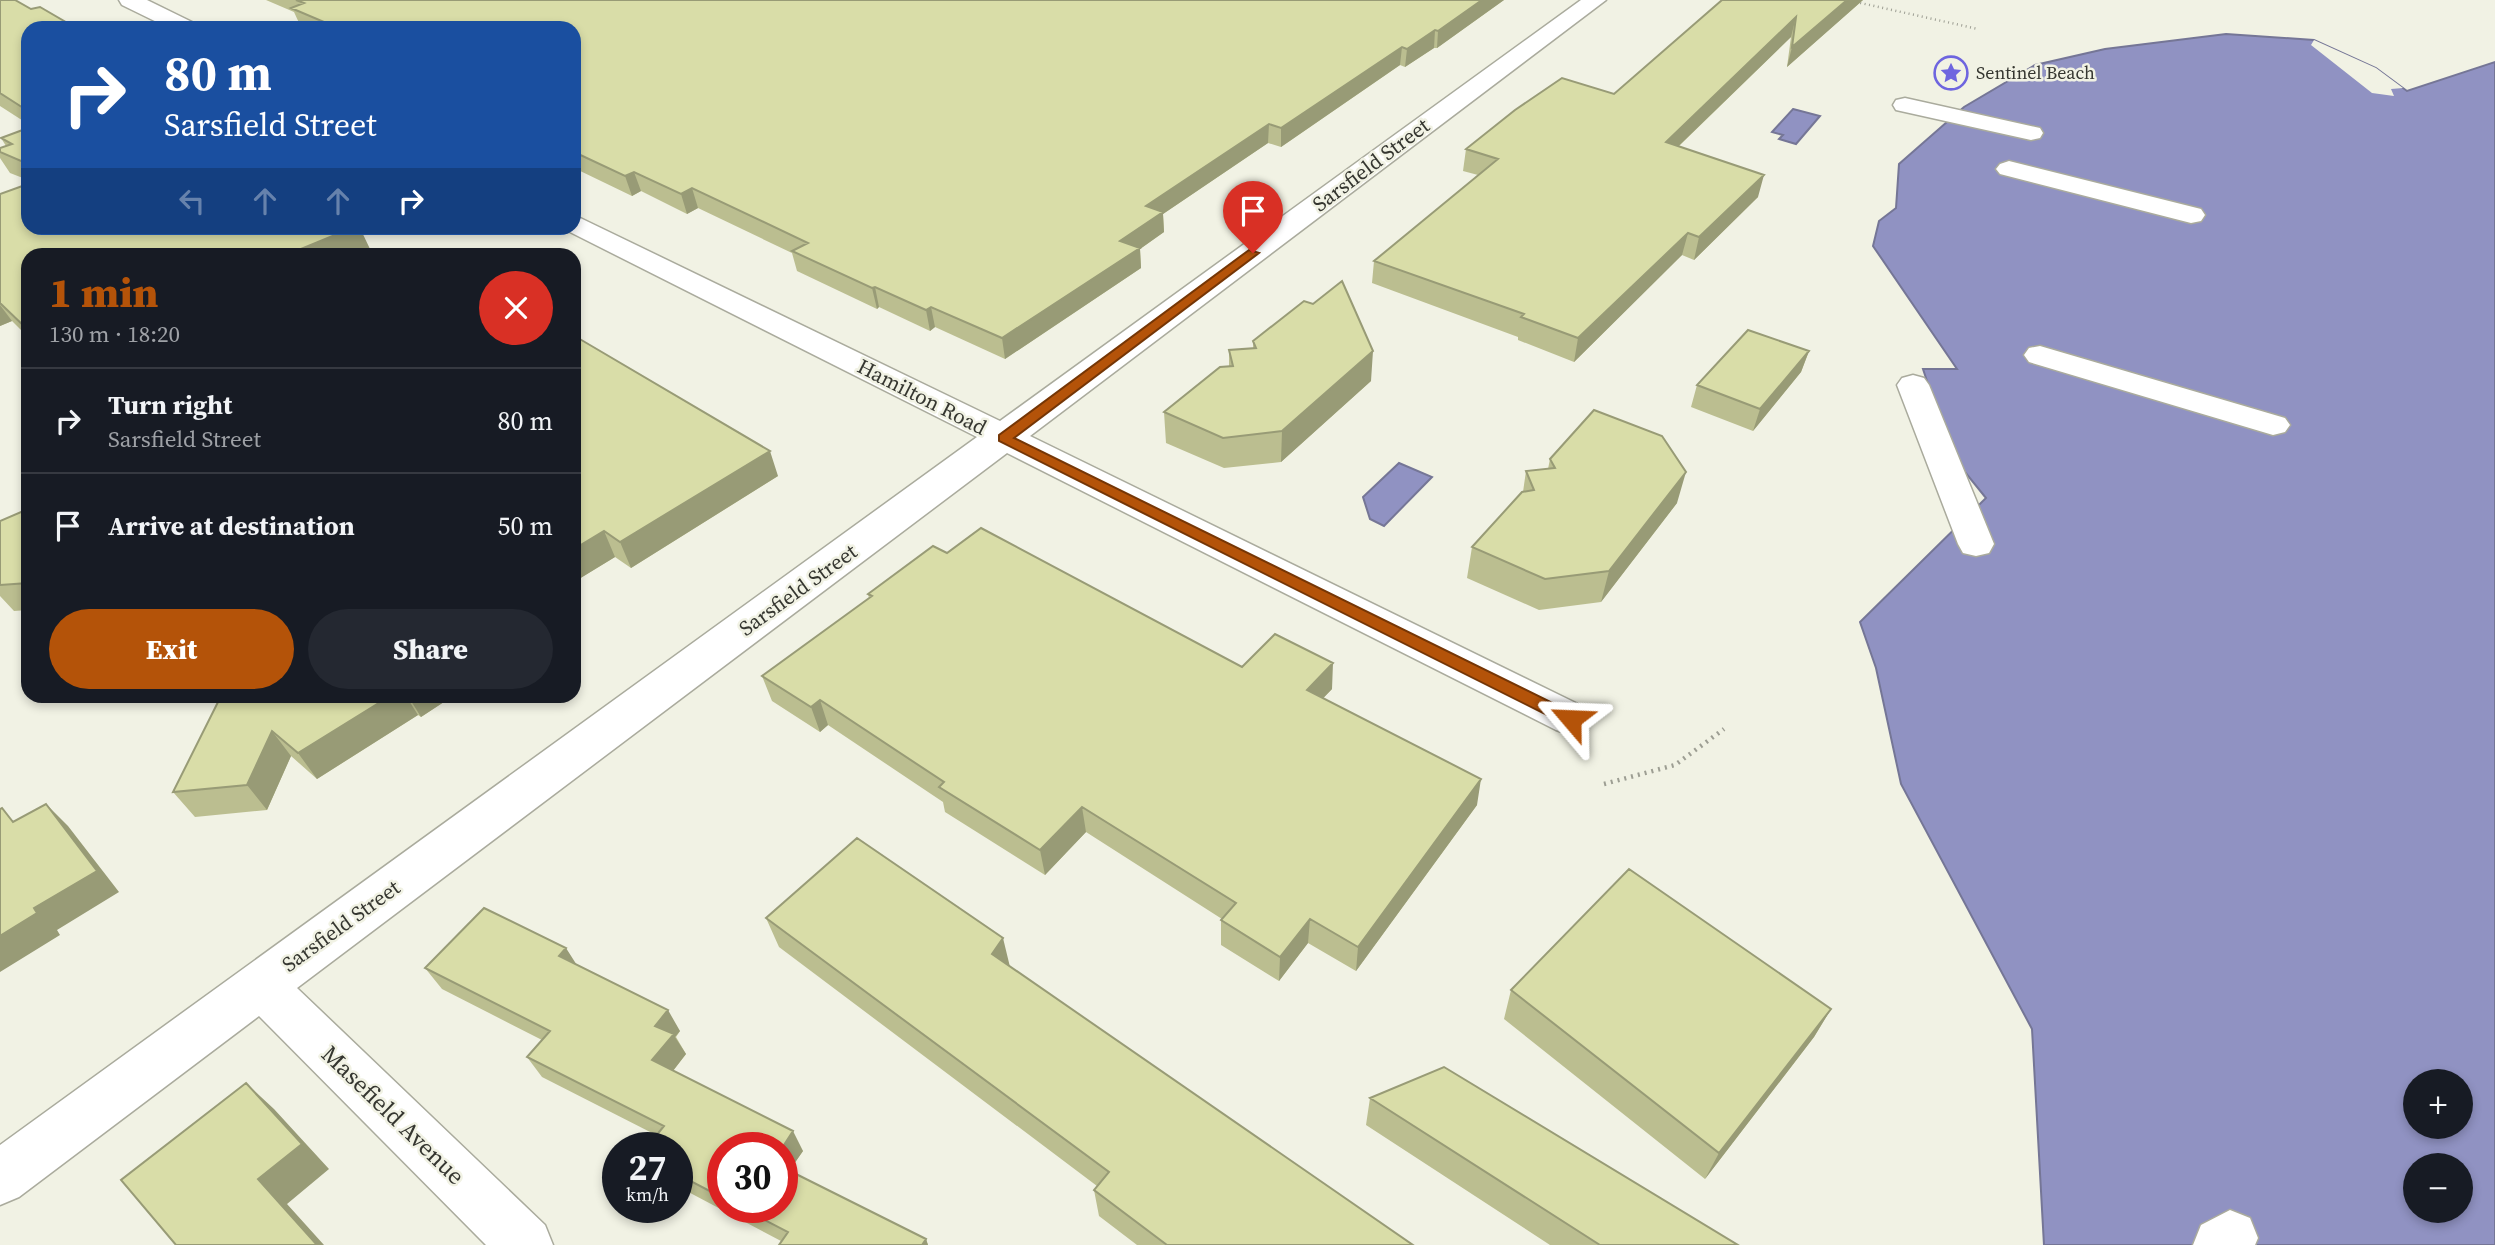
<!DOCTYPE html>
<meta charset="utf-8">
<style>
body{margin:0;font-family:"Source Serif 4",serif;background:#242831;color:#f1f3f6;height:100vh;display:flex;flex-direction:column;font-size:26px;white-space:nowrap}
*{box-sizing:border-box;margin:0}
p{font-size:23px;color:#9ea1a6}
.icon{flex:none;width:38px;height:38px;fill:none;stroke:currentColor;stroke-width:2;stroke-linecap:round;stroke-linejoin:round}
.map{position:relative;flex:1;overflow:hidden}
.details{position:absolute;left:21px;top:248px;width:560px;height:455px;display:flex;flex-direction:column;background:#171b24;border-radius:21px;box-shadow:0 4px 10px #0003}
.details>*{flex:none}
.guide{position:absolute;left:21px;top:21px;width:560px;height:214px;border-radius:21px;box-shadow:0 4px 10px #0003;background:#1a4fa0;color:#fff;overflow:hidden}
.fabs{position:absolute;left:2403px;top:1069px;display:grid;gap:14px}
.fabs a{display:grid;place-items:center;width:70px;height:70px;border-radius:50%;background:#171b24;box-shadow:0 4px 10px #0003;font-size:35px}
.speed{position:absolute;left:602px;top:1132px;display:flex;gap:14px;font-size:35px;font-weight:700;text-align:center}
.speed>*{display:grid;place-content:center;width:91px;height:91px;border-radius:50%;background:#171b24;box-shadow:0 4px 10px #0003;line-height:1}
.speed small{font-size:18px;font-weight:400}
.speed .limit{border:10px solid #d22;background:#fff;color:#111}
.pin{position:absolute;display:grid;place-items:center;width:60px;height:60px;color:#fff;margin:-72px -30px;border-radius:50% 50% 50% 0;rotate:-45deg;box-shadow:0 0 7px #0007}
.pin .icon{rotate:45deg}
.me{position:absolute;width:77px;margin:-38px;rotate:296deg;stroke-linejoin:round;filter:drop-shadow(0 0 5px #0008)}
.turn{display:flex;align-items:center;gap:24px;height:147px;padding:0 28px;font-size:32px}
.turn .icon{width:91px;height:91px;stroke-width:2.5}
.turn b{display:block;font-size:49px;line-height:60px}
.lanes{display:flex;align-items:center;height:66px;padding:0 28px;background:#0003;justify-content:center;gap:35px;direction:ltr}
.lanes .off{opacity:.35}
.round{display:grid;place-items:center;flex:none;width:74px;height:74px;border-radius:37px;background:#242831}
.summary{display:flex;align-items:center;justify-content:space-between;height:119px;padding:0 28px}
h1{font-size:42px;font-weight:800;line-height:52px;color:#b45309}
.action{display:flex;gap:14px;margin-top:auto;padding:14px 28px}
.action a{flex:1;height:80px;border-radius:42px;background:#b45309;color:#fff;font-size:28px;font-weight:800;line-height:80px;text-align:center}
.action a+a{background:#242831;color:#f1f3f6}
ul{padding:0;list-style:none}
li{display:flex;align-items:center;gap:21px;height:105px;padding:0 28px;border-top:2px solid #363941}
li div{flex:1}
li b{display:block;font-size:26px}
li em{font-style:normal}
.map>svg:first-child{display:block}
.water{fill:#9092c2;stroke:#757696;stroke-width:2;fill-rule:evenodd}
.pier{fill:#f1f2e4}
.lines{fill:none;stroke-linecap:round;stroke-linejoin:round}
.minor-casing{stroke:#aaab9d;stroke-width:3}
.path-far1{stroke:#9d9e93;stroke-width:2.5;stroke-dasharray:1 3.5;stroke-linecap:butt}
.path{stroke:#9d9e93;stroke-width:4.5;stroke-dasharray:2 5;stroke-linecap:butt}
.minor{fill:#fff;fill-rule:evenodd}
.wall{fill:#bbbe90;fill-rule:evenodd}
.shaded-wall{fill:#989b76}
.building{fill:#d9dda8;stroke:#989b76;stroke-width:2}
.route{fill:#b45309;stroke:#753606;stroke-width:2}
.labels{text-anchor:middle;stroke-width:5;stroke-linejoin:round;paint-order:stroke}
.far-poi-label{font-size:18px;fill:#353630;stroke:#f1f2e4;text-anchor:start}
.street-label{font-size:21px;fill:#353630;stroke:#f1f2e4}
.near-street-label{font-size:24px;fill:#353630;stroke:#f1f2e4}
</style>
<div class="map">
<svg width="2495" height="1245" viewBox="0 0 2495 1245">
<rect width="100%" height="100%" fill="#f1f2e4"/>
<path class="water" d="M2226,34L2314,40L2376,68L2407,91L2495,62V1245H2044L2032,1029L1901,784L1876,668L1860,622L1986,498L1952,456L1923,369H1957L1873,246L1879,221L1896,208L1899,164L1964,107L2035,65L2105,49ZM2415,1082H2460V1127H2415ZM2415,1166H2460V1211H2415Z
M1793,109L1820,116L1796,144L1779,139L1783,135L1772,132Z
M1399,463L1432,477L1384,526L1370,519L1363,497Z"/>
<path class="pier" d="M2314,40L2376,68L2403,88L2391,89L2394,96L2372,93L2311,45Z"/>
<g class="lines">
<defs>
<path id="minor" d="M119,0H147L194,23L197,28H169L122,5Z
M1581,0H1606L1030,436L1586,708L1592,719L1586,730L1571,735L1556,730L1007,453L297,988L545,1225L553,1245H486L259,1016L19,1197L0,1205V1145L977,437L564,229L574,228V215L1000,421Z
M1905,98L2040,128L2043,133L2040,138L2031,140L1896,110L1893,105L1896,100Z
M2009,161L2201,209L2205,215L2201,221L2191,223L2000,174L1996,169L2000,164Z
M2040,346L2285,418L2290,425L2285,432L2273,435L2029,362L2024,355L2029,348Z
M1913,375L1924,378L1929,385L1994,544L1989,553L1976,556L1963,553L1958,544L1897,385L1902,378Z
M2230,1210L2250,1218L2258,1238L2255,1245H2193L2201,1225Z"/>
</defs>
<use href="#minor" class="minor-casing"/>
<path class="path-far1" d="M1847,0L1978,29"/>
<path class="path" d="M1604,784L1675,765L1724,729"/>
<use href="#minor" class="minor"/>
</g>
<path class="wall" d="M0,0L28,28V124L0,106Z
M266,0H1504L1437,48H1434L1405,67L1400,65L1281,147L1268,143L1163,214L1164,232L1140,249L1141,268L1005,359L935,327L930,331L879,307L877,309L797,271L792,253L698,208L687,214L641,191L632,196L574,168V28H306L300,25L294,12Z
M1722,0H1863L1787,67L1791,37L1679,146L1758,197L1694,260L1682,255L1574,362L1518,340V337L1372,283L1374,261L1478,175L1463,171L1466,149L1614,94Z
M28,128V180L10,173L0,158V148L6,146L1,138Z
M0,194L370,249L354,256H28V337L12,321L0,326Z
M574,340L778,476L631,568L615,557L574,582Z
M1253,341L1371,381L1281,462L1224,468L1166,443L1164,412L1229,366V350L1253,348Z
M1809,351L1801,372L1753,431L1691,407L1697,385Z
M1550,459L1677,503L1601,602L1539,610L1467,578L1472,547L1523,492L1526,471L1548,469Z
M28,509V610L14,611L0,596V521Z
M947,553L1242,667L1332,689L1323,698L1477,805L1356,971L1308,943L1279,981L1221,945V920L1222,919L1086,832L1045,875L945,812L943,802L828,725L820,732L772,701L762,676L869,598L868,594Z
M221,696H453L421,717L418,715L317,779L291,756L267,810L195,817L173,792Z
M766,918L1010,967L1413,1245H1137L1099,1216L1094,1190L1097,1186L779,947Z
M577,965L680,1031L676,1037L686,1054L673,1071L803,1151L789,1171L926,1239L928,1245H779L781,1241L677,1186V1148L656,1135L542,1077L527,1057L542,1040L442,989L425,968ZM723,1148L782,1208H723Z
M1511,990L1831,1009L1814,1037L1705,1179L1504,1019Z
M1370,1098L1738,1245H1550L1366,1125Z"/>
<path class="shaded-wall" d="M1482,0H1504L1437,48L1438,31Z
M1847,0H1863L1787,67L1792,47Z
M1796,17L1791,37L1661,163L1666,142Z
M1435,30L1434,48L1405,67L1407,49Z
M1402,47L1400,65L1281,147V128Z
M1269,124L1268,143L1163,214L1164,232L1140,249L1141,268L1005,359L1002,338L1120,241L1146,206Z
M634,172L641,191L632,196L625,176Z
M1764,175L1758,197L1694,260L1699,237Z
M692,188L698,208L687,214L681,194Z
M352,228H360L370,249L354,256H284Z
M1688,233L1682,255L1574,362L1578,338Z
M875,287L879,307L877,309L872,288Z
M0,305L12,321L0,326Z
M931,307L935,327L930,331L926,310Z
M1373,351L1371,381L1281,462L1282,431Z
M1809,351L1801,372L1753,431L1760,409Z
M770,451L778,476L631,568L620,542Z
M1686,472L1677,503L1601,602L1609,571Z
M604,531L615,557L574,582V549Z
M1333,663L1332,689L1306,716L1307,690Z
M390,696H406L418,715L317,779L298,753Z
M408,696H453L421,717Z
M820,700L828,725L820,732L811,707Z
M272,731L291,756L267,810L247,785Z
M1481,779L1477,805L1356,971L1358,947Z
M46,804L68,826L119,892L57,930L60,935L0,972V936L34,908Z
M1082,807L1086,832L1045,875L1040,850Z
M1310,919L1308,943L1279,981L1280,957Z
M1003,938L1010,967L992,954Z
M566,948L580,970L559,956Z
M1831,1009L1814,1037L1705,1179L1719,1153Z
M668,1010L680,1031L675,1037L686,1054L665,1081L652,1060L655,1026Z
M246,1083L274,1109L329,1169L287,1204L324,1245H317L258,1179Z
M793,1131L803,1151L782,1181V1148Z
M926,1239L928,1245H922Z"/>
<path class="building" d="M0,0H15L31,9L40,7L76,28H28V111L0,93Z
M296,0H1482L1438,31L1435,30L1407,49L1402,47L1281,128L1269,124L1146,206L1163,212L1120,241L1140,248L1002,338L931,307L926,310L875,287L872,288L792,251L808,243L692,188L681,194L634,172L625,176L574,152V28H338L291,8L304,3Z
M1722,0H1847L1792,47L1796,17L1666,142L1764,175L1699,237L1688,233L1578,338L1521,317L1524,314L1374,261L1498,159L1466,149L1515,110L1562,78L1614,94Z
M28,128V164L0,152V148L12,144L1,138Z
M28,184V228H352L284,256H28V330L0,303V194Z
M1342,281L1373,351L1282,431L1223,438L1164,412L1220,367L1233,366L1229,350L1256,348L1253,341L1304,301L1313,304Z
M1748,330L1809,351L1760,409L1697,385Z
M578,338L770,451L620,542L604,531L574,549V340Z
M1594,410L1662,436L1686,472L1609,571L1545,579L1472,547L1522,492L1534,490L1526,471L1555,468L1550,459Z
M28,509V583L0,585V521Z
M981,528L1242,667L1275,634L1333,663L1307,690L1481,779L1358,947L1310,919L1280,957L1221,920L1236,903L1082,807L1040,850L939,787L944,782L820,700L811,707L762,676L872,596L868,594L933,546L947,553Z
M221,696H390L298,753L272,731L247,785L173,792Z
M46,804L97,871L34,908L37,913L0,936V809L2,808L13,822Z
M857,838L1003,938L992,954L1413,1245H1167L1094,1190L1109,1172L766,918Z
M1629,869L1831,1009L1719,1153L1511,990Z
M484,908L566,948L559,956L668,1010L655,1026L674,1034L652,1060L793,1131L782,1148H723V1198L677,1174V1148H646L664,1126L527,1057L550,1031L425,968Z
M1444,1067L1738,1245H1600L1370,1098Z
M246,1083L302,1144L258,1179L317,1245H176L121,1180Z
M782,1167L926,1239L922,1245H779L788,1232L741,1208H782Z"/>
<path class="route" d="M1249,250L1259,253L1014,438L1577,715L1580,719L1577,724H1565L999,441V435Z"/>
<defs>
<symbol id="sight-ring" viewBox="-11 -11 22 22"><circle r="9.5" fill="#f1f2e4" stroke="#6e65df" stroke-width="1.5"/><path d="M0-6L1.8-2.2L6-1.7L2.9 1.2L3.7 5.4L0 3.3L-3.7 5.4L-2.9 1.2L-6-1.7L-1.8-2.2Z" fill="#6e65df"/></symbol>
</defs>
<g fill-rule="evenodd">
<use href="#sight-ring" x="1932" y="54" width="38" height="38"/>
</g>
<g class="labels">
<g class="far-poi-label">
<text x="1976" y="79">Sentinel Beach</text>
</g>
<g class="street-label">
<text transform="translate(1371 165) rotate(-37)" y="7">Sarsfield Street</text>
<text transform="translate(922 397) rotate(27)" y="7">Hamilton Road</text>
<text transform="translate(798 590) rotate(-36)" y="7">Sarsfield Street</text>
<text transform="translate(341 926) rotate(-36)" y="7">Sarsfield Street</text>
</g>
<g class="near-street-label">
<text transform="translate(393 1115) rotate(44)" y="8">Masefield Avenue</text>
</g>
</g>
</svg>
<div class="fabs">
<a>+</a>
<a>−</a>
</div>
<div class="speed"><div>27<small>km/h</small></div><div class="limit">30</div></div>
<div class="pin" style="left:1253px;top:253px;background:#d93025"><svg class="icon" aria-label="arrive" viewBox="0 0 24 24"><path d="M6 21V4h12l-3 4 3 4H6"/></svg></div>
<svg class="me" style="left:1571px;top:719px" viewBox="-20 -20 40 40"><path d="M0-17L14 15 0 8-14 15z" fill="#b45309" stroke="#fff" stroke-width="4"/></svg>
<div class="guide">
<div class="turn"><svg class="icon" aria-label="right" viewBox="0 0 24 24"><path d="M7 20v-9h11M14 6l5 5-5 5"/></svg><div><b>80 m</b>Sarsfield Street</div></div>
<div class="lanes"><svg class="icon off" aria-label="left" viewBox="0 0 24 24"><path d="M17 20v-9H6M10 6l-5 5 5 5"/></svg><svg class="icon off" aria-label="ahead" viewBox="0 0 24 24"><path d="M12 20V5M6 11l6-6 6 6"/></svg><svg class="icon off" aria-label="ahead" viewBox="0 0 24 24"><path d="M12 20V5M6 11l6-6 6 6"/></svg><svg class="icon" aria-label="right" viewBox="0 0 24 24"><path d="M7 20v-9h11M14 6l5 5-5 5"/></svg></div>
</div>
<section class="details">
<div class="summary"><div><h1>1 min</h1><p>130 m · 18:20</p></div><a class="round" style="background:#d93025;color:#fff"><svg class="icon" aria-label="close" viewBox="0 0 24 24"><path d="M6 6l12 12M18 6L6 18"/></svg></a></div>
<ul>
<li><svg class="icon" aria-label="right" viewBox="0 0 24 24"><path d="M7 20v-9h11M14 6l5 5-5 5"/></svg><div><b>Turn right</b><p>Sarsfield Street</p></div><em>80 m</em></li>
<li><svg class="icon" aria-label="arrive" viewBox="0 0 24 24"><path d="M6 21V4h12l-3 4 3 4H6"/></svg><div><b>Arrive at destination</b></div><em>50 m</em></li>
</ul>
<div class="action"><a>Exit</a><a>Share</a></div>
</section>
</div>
